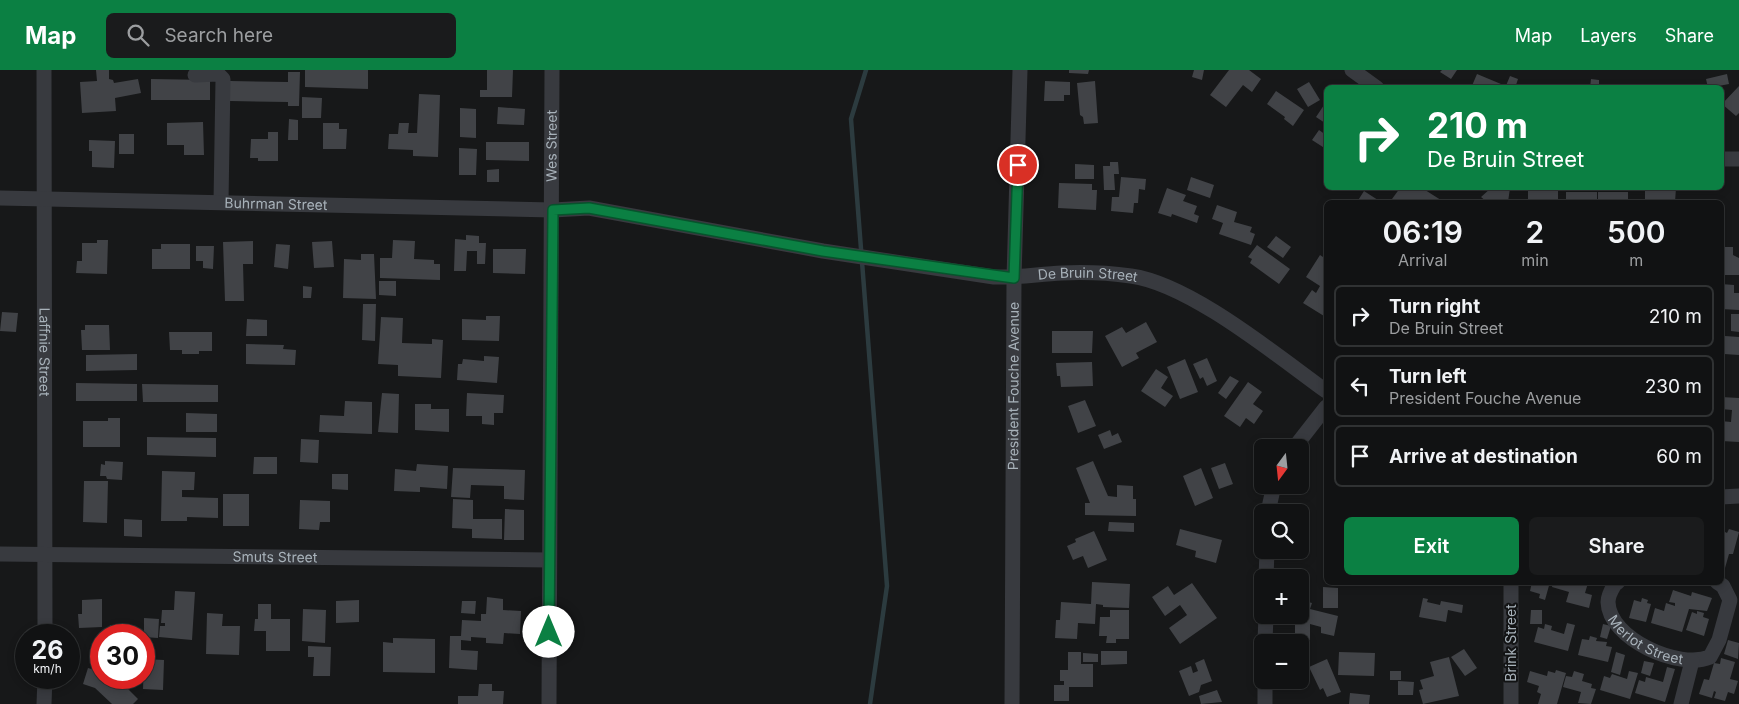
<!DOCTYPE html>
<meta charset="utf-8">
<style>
body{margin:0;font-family:Inter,sans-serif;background:#1a1b1c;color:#f1f3f6;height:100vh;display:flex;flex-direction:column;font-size:19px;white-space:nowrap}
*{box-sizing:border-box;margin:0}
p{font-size:16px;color:#9c9ea0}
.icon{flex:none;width:28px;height:28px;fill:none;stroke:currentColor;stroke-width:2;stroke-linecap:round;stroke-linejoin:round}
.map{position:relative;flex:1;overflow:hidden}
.sheet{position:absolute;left:1324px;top:130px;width:400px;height:385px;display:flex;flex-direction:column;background:#111213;border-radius:8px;box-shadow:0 2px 8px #0003,0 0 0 1px #303233}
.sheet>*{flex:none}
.hud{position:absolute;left:1324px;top:15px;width:400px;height:105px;border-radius:8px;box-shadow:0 2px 8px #0003,0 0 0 1px #303233;background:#0b8043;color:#fff;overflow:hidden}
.needle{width:32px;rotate:195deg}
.controls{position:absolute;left:1254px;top:369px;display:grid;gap:10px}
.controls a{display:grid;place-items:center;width:55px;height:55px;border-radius:8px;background:#111213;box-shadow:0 2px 8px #0003,0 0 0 1px #303233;font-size:25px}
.speed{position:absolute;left:15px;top:554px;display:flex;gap:10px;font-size:25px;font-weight:700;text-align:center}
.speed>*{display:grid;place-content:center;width:65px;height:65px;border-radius:50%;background:#111213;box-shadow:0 2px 8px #0003,0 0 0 1px #303233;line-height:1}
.speed small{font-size:12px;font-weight:400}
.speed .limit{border:8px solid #d22;background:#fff;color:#111}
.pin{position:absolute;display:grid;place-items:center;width:42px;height:42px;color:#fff;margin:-21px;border:2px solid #fff;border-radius:50%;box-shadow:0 1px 5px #0007}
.me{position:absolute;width:55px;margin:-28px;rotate:0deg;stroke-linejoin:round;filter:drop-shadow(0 0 4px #0008)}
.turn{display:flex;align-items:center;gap:18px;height:105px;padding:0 20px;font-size:22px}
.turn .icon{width:65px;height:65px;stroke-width:2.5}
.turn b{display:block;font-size:35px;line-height:42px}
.eta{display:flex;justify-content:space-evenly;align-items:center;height:85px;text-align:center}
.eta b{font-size:30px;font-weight:600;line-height:35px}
.primary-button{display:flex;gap:10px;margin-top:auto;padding:10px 20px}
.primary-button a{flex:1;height:58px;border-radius:8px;background:#0b8043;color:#fff;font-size:20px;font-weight:600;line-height:58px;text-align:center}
.primary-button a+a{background:#1a1b1c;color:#f1f3f6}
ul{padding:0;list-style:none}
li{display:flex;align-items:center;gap:15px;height:62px;margin:0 10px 8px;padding:0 10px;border:2px solid #303233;border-radius:8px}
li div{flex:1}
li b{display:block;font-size:19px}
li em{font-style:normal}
header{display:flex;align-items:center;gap:30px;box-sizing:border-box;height:70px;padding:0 25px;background:#0b8043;color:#fff}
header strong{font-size:24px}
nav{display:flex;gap:28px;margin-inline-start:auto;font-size:18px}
.search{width:350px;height:45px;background:#1a1b1c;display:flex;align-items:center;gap:12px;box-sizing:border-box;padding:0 18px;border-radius:8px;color:#9c9ea0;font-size:19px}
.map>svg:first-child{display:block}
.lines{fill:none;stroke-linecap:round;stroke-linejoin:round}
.stream{stroke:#2c3b3f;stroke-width:4.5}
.building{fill:#414347}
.minor{stroke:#383a3f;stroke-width:15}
.route-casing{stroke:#07532c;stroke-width:12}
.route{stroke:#0b8043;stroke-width:9}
.labels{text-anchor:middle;stroke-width:4;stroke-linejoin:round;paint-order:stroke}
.street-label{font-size:14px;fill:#a8b2ba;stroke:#121314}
</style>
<header>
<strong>Map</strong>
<div class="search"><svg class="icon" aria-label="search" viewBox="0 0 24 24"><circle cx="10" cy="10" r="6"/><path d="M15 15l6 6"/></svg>Search here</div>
<nav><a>Map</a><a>Layers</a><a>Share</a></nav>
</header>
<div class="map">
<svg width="1739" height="634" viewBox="0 0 1739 634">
<rect width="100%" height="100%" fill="#171819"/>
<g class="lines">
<path class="stream" d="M866,0L851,49L887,516L870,634"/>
</g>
<path class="building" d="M96,0H109V9L113,10L114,13L138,9L141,23L115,28L116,41L82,43L80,12L97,11Z
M305,0H368V19L305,17Z
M487,0H513L512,27H480V20H487Z
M1069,0H1089L1088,4L1069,3Z
M1194,0H1204L1202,10L1192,7Z
M1229,0H1249L1261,9L1252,22L1243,15L1226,37L1210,25Z
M1442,0H1457L1451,9L1440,2Z
M288,2H300L299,36H288V32L230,31V11L288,12Z
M1477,4L1501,14L1499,18H1471Z
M1727,4L1729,14L1708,18L1706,9Z
M1510,6L1518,9L1515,18H1505Z
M151,9L210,10V30H151Z
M1591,9L1599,10V18H1590Z
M1045,11L1070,12V25H1064V31H1044Z
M1095,11L1098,53L1084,54L1083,47L1080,45L1077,13Z
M1309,12L1320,30L1308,37L1297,19Z
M1739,16V43L1736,46L1722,34Z
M1276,21L1304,40L1293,56L1284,49L1285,47L1267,34Z
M419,24L440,25L438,87L413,86V80L388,79L389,64H398L399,53H409L408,63H417Z
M302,27L322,28L321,48H302Z
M1326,32V50L1325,53L1316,47Z
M498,37L525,39L524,55L497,54Z
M460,38L476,39V68L460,67Z
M289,49L298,50V70H288Z
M203,52L204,85H184V75H167V53Z
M323,53H339V59H347L346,79H323Z
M1319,60L1326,65V79L1312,70Z
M268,62H278V91H258V88H250L251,69H268Z
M119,64H134V84H119Z
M89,70L115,71L114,98L92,97V81H89Z
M486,72H529V91L486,90Z
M459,78L477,79L476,105H459Z
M1110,92H1118L1119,104H1114L1115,120H1104L1103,96H1110Z
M1075,94L1094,95V109H1075Z
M499,99V112H487V100Z
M1121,107L1146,109L1145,120L1139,119L1138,133H1134L1133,143L1111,141L1112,127H1119Z
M1191,107L1214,115L1210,128L1187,120Z
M1059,113L1092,114V120H1097L1096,140L1058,138Z
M1167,118L1186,125L1183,131L1197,136L1194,144L1199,146L1197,153L1172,144L1171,147L1158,143Z
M1400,118H1414L1418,120L1422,118L1444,132H1397L1392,129Z
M1491,118H1510L1508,132H1487L1481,127Z
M1528,118H1558V132H1528Z
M1645,118H1676L1675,132H1645Z
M1364,121L1381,132H1357Z
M1566,122H1597V132H1566Z
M1598,122H1628V132H1598Z
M1217,135L1237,142L1234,152L1252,157L1250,162L1255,164L1251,175L1219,164L1223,153L1212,149Z
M466,165L479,166V173H486L485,194H477V181H467L466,201H454L455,169L466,170Z
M1276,166L1291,177L1283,188L1267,177Z
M97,170H108L107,204L76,203L77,191H82V173H97Z
M393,170L415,171L414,189L434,190V194H440V210L380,208V188H392Z
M253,171V194H243L244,231H225L223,172Z
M332,171L334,197L314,198L312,172Z
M161,174H190V199H152V179H161Z
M276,174L290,175L288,199L274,197Z
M1257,175L1290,199L1279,214L1250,193L1252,189L1248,187Z
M196,176H214L213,199L203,198V191H196Z
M1721,177H1733V185L1739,188V205H1721Z
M493,179H526L525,204L493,203Z
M361,184H374L376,229L343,228L344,189L361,190Z
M1320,185L1326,189V201L1324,205L1326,206L1324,246L1303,233L1312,220L1316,223L1320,216L1306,207Z
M379,211H396V226L379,225Z
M1721,214L1734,215V223H1739V240L1721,239Z
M303,216L312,217L311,228H303Z
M363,234H376L375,271L362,270Z
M2,242L18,243L16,262L0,261Z
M1731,244H1739V262L1731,261Z
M486,246H500L499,271L462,270V249L486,250Z
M381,247L403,248L402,273L432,274V269L443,270L441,308L398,306V295L378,294Z
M247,249L267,250V266H246Z
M1146,252L1157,272L1136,283L1139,288L1122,297L1105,266L1122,257L1126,263Z
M85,255H109L110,280H82L81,260H85Z
M1052,261H1093L1092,283H1052Z
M169,262H212V281H199V284H182V280H170Z
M1725,266L1739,267V285L1724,284Z
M246,274L284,275L283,279L296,280L295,295L246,294Z
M137,284V300L86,301V285Z
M484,286L499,287L497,313L457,310L458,294H462L463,289L484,291Z
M1207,288L1217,311L1207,316L1203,307L1200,309L1193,294Z
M1185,289L1198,322L1180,329L1167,297Z
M1092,292L1093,316L1061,317L1060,306H1057L1056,293Z
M1156,299L1168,307L1161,318L1173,326L1165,337L1141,321Z
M1230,306L1239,311L1226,329L1218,323Z
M1248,312L1262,322L1253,334L1263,341L1254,354L1246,348L1240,357L1224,346Z
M76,313L137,314V331H76Z
M142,314L218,315V332H143Z
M382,323L399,324L398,363L378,362Z
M467,323L504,325L503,343H494V355L482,354V346H466Z
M1721,327L1739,328V372L1721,371V351L1731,352L1732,340L1721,339Z
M1085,330L1096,356L1078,363L1068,336Z
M345,331L372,332V364L319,362L320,345L344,346Z
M415,334H431V339H449V362L415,360Z
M186,343L217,344V362H186Z
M108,348H120V377H83V351H108Z
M1110,360L1112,366L1118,363L1122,372L1104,379L1098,365Z
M147,367L216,368V387L147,385Z
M301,369L319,370L318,393L300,392Z
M254,387H277V404H253Z
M105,391L123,392L122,410L107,409L106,406H100L101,394L105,395Z
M1093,391L1108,426L1117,427V415L1133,416V429H1136V446L1085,445V433H1090L1076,398Z
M1225,393L1233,414L1219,419L1211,398Z
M417,394L448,396L447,419L420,417V422L394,421L395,399L416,401Z
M1323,394H1326V415H1324Z
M453,398L525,400L524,430L504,429V416L471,415L470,428L451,427Z
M1201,398L1213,428L1195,436L1183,406Z
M162,401L195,402L194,420H182V427L218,428V448L187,447V451H161Z
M332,404H348V420L332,419Z
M84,411H108L107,453L83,452Z
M223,424H249V456H223Z
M453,429L473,430V449H502V469L472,468V459L452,458Z
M300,430L330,431V452H320L319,460L299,459Z
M505,439L524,440V470H504Z
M124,449L142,450V467L124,466Z
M1109,452L1134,453V462L1108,461Z
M1721,454L1725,456L1723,461L1727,463L1729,459L1739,462L1733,484H1729L1725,498L1721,497Z
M1180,459L1222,470L1216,493L1195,487L1196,481L1176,475Z
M1094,461L1107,490L1088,498L1083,486L1073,490L1067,476L1076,472L1075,469Z
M1092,512L1130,514L1129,538L1103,537V535L1096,534L1095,554L1078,553L1077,569L1055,568L1056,550H1060L1061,532L1091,534Z
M1532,512H1550L1545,530L1539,528L1540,524L1530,521Z
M1553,512L1588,513L1585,523L1592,525L1589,538L1566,532L1569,522L1552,517Z
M1192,513L1217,548L1180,574L1169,558L1187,545L1180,535L1165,546L1152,527L1168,516L1174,525Z
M1323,517L1338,518V538H1323Z
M1673,520L1691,526L1692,522L1712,528L1707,541L1689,539L1682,562L1651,553L1655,538L1664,541L1666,533L1675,536V533L1669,532Z
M175,521L195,522L192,570L159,567L160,556H165V553H161L162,540H174Z
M487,527L503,529V540L521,541L520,564L504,563L503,574L486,573V568L471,567V571L461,570V580L478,581L477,600L449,598L450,566H461L462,550L481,551V544H486Z
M1423,528L1428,529L1427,532L1440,535L1441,531L1463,535L1462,543L1448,540L1446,552L1419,547Z
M1642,528L1648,530L1647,533L1651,534L1646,552L1629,548L1634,530L1641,532Z
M102,529V557L79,558L78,544H82V530Z
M359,530V552L336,553V531Z
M1301,530L1312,533L1310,539L1338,546L1334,566L1321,563V557L1310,554V570H1295V553L1297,545H1300Z
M462,531H476L475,544L461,543Z
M258,534H271V549H290V581H266V561H254L255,549H258Z
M303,539L326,540L325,573L302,571Z
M1110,540H1129V569H1116V573H1106L1107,566H1099L1100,547H1110Z
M1531,540H1542V554H1530Z
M1697,541L1704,543L1703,547L1709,549L1704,566L1686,560L1692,542L1697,544Z
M207,543L223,544L222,556H240L239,585L206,584Z
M144,548L159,549L158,568L144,567Z
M1567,553L1575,555L1568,581L1534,572L1538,557L1544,559L1545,554L1552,556L1551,560L1564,564Z
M1603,554L1611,556L1607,569L1600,567Z
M110,555L135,556V565H110Z
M1590,566L1597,568L1596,571L1607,572L1606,576L1612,577L1608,592L1578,585L1582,569L1589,570Z
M393,568L435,569V603L383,602V572L393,573Z
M1728,570L1739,573L1738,589L1724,584Z
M308,576L331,577L330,606H313L314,587H308Z
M1464,579L1477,598L1465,606L1451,587Z
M1101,581H1127V594L1101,595Z
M1068,582H1081V594H1093V617H1069V631H1054V615H1064V611H1060V600H1068Z
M1339,582L1375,583L1374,606L1338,605Z
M1616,582L1625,585L1620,605L1611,602Z
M1083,583L1098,584V592H1083Z
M1449,587L1459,626L1423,634L1419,620L1423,619L1420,610L1434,606L1430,592Z
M1721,588L1735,592L1730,609L1738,611L1734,624L1728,622L1725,631L1714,628L1716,622L1714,621L1712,628L1699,624L1704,609L1709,610L1714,593L1720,594Z
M144,589L164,590L163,620L143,619Z
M1204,589L1212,611L1201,615L1199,622L1189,626L1179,601L1191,596L1193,603L1198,601L1195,593Z
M1327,589L1341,622L1327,627L1323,618L1320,620L1309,597Z
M1644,591L1654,593L1650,606L1641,603Z
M1667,597L1675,599L1665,632L1635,623L1639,610L1645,612L1646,607L1663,612Z
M88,598L101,602V608H117L138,629L133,634H112L95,618L83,614Z
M1556,600L1566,603L1557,634H1538L1541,624L1537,622L1539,616L1527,612L1530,601L1547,606L1548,601L1555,603Z
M1390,601H1401V610H1390Z
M1574,601L1584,604L1582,611L1592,614L1591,618L1596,619L1591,634L1578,633L1581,622L1563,617L1566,606L1572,607Z
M1629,601L1638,603L1630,629L1600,620L1604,606L1610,608L1612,604L1627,609Z
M1398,611L1414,612L1413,625H1398Z
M479,614H492V621H504L503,634H458V626H478Z
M1217,620L1222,632L1201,634L1199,626Z
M1350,623L1370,625L1369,634H1349Z"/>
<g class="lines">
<g class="minor">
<path id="s1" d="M44,0L45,565"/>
<path d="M1352,0L1377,18"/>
<path d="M195,5L218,4L223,9L221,132"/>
<path d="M1721,89H1739"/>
<path id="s2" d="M0,128L553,140L589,138L823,181L994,207C1017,208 1039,204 1062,203C1084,202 1109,203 1131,206C1190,214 1276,285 1326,321"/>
<path d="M1294,378L1326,337"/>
<path d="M1721,427L1739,426"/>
<path d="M1268,442L1274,415"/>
<path id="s3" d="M0,484L549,490"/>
<path d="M1266,508L1267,480"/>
<path id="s4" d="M1618,512L1615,514C1612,519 1608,525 1608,532C1609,569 1679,600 1710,587L1719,570L1730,530L1723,516L1717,512"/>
<path d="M1265,572L1266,545"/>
<path d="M44,634L45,608"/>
<path id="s5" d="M549,634L552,0"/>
<path id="s6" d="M1012,634L1014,208L1020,0"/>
<path d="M1265,634V610"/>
<path d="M1511,634V512"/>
<path d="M1681,634L1692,591"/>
</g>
</g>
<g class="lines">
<defs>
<path id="route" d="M549,562L553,140L589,138L823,181L1014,208L1018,95"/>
</defs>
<use href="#route" class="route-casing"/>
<use href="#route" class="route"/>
</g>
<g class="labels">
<g class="street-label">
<text dy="5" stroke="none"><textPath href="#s5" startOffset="558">Wes Street</textPath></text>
<text dy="5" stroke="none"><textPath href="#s2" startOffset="276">Buhrman Street</textPath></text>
<text dy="5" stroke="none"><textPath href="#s2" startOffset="1094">De Bruin Street</textPath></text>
<text dy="5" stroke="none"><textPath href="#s1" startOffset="282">Laffnie Street</textPath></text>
<text dy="5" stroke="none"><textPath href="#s6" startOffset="318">President Fouche Avenue</textPath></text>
<text dy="5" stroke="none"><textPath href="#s3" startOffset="275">Smuts Street</textPath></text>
<text dy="5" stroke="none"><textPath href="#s4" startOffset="81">Merlot Street</textPath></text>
<text transform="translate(1511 573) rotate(-90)" y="5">Brink Street</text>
</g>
</g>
</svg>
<div class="controls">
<a><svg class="needle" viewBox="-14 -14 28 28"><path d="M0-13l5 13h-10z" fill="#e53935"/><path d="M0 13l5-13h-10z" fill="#9c9ea0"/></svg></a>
<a><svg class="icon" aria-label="search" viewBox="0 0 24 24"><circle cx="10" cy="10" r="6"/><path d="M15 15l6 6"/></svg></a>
<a>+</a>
<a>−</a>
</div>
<div class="speed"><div>26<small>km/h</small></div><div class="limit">30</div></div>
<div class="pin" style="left:1018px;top:95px;background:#d93025"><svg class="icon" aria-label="arrive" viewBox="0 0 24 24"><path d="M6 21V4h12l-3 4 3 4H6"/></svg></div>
<svg class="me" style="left:549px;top:562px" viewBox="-20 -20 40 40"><circle r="19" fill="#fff"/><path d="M0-13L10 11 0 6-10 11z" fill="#0b8043"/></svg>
<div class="hud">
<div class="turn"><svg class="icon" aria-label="right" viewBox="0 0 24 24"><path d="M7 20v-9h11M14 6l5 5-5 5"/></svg><div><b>210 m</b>De Bruin Street</div></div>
</div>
<section class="sheet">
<div class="eta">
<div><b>06:19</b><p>Arrival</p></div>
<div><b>2</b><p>min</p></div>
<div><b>500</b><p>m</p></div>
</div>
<ul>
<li><svg class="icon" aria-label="right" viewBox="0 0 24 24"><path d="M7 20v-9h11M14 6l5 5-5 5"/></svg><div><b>Turn right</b><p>De Bruin Street</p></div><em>210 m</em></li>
<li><svg class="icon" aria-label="left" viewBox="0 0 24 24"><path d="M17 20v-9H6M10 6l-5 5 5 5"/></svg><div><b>Turn left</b><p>President Fouche Avenue</p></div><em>230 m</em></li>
<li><svg class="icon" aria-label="arrive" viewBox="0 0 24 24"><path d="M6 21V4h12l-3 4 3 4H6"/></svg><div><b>Arrive at destination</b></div><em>60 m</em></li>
</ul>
<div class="primary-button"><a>Exit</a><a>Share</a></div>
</section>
</div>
